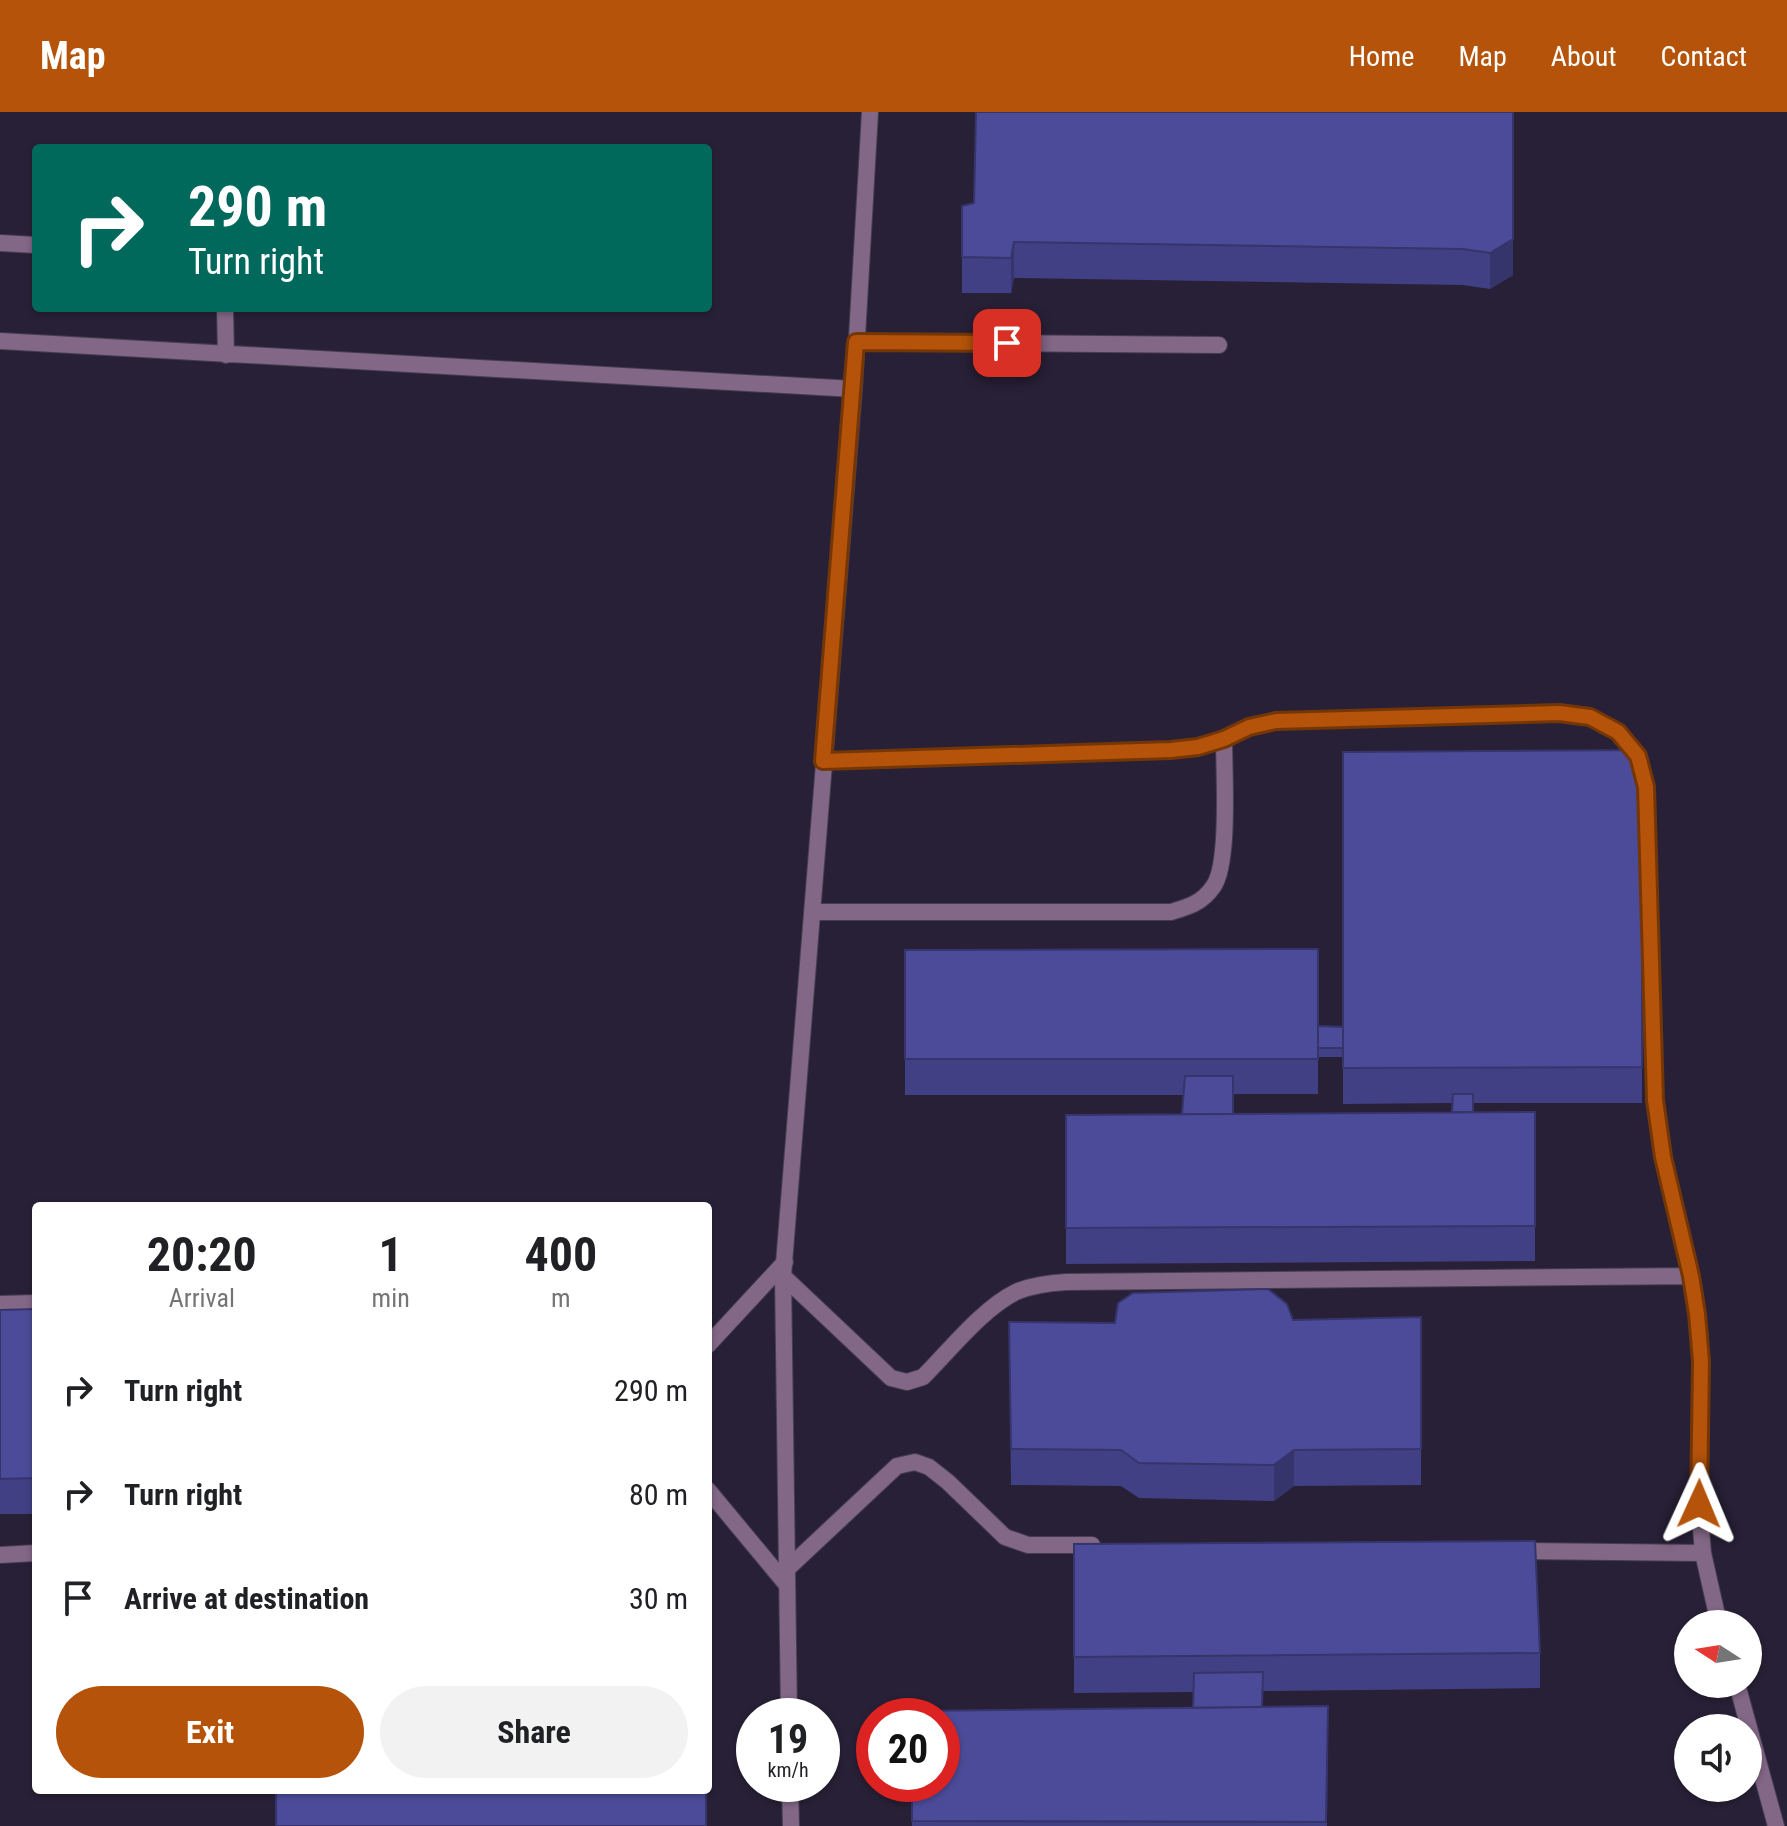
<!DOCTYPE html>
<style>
body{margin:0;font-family:"Roboto Condensed",sans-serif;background:#f2f2f2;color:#202124;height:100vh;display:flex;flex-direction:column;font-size:30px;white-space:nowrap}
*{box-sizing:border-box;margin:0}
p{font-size:26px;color:#757577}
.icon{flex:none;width:44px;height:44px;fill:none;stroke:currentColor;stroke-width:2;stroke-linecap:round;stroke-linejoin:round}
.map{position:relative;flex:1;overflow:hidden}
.drawer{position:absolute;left:32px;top:1090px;width:680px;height:592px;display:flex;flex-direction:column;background:#fff;border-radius:8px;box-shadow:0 2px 6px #0004}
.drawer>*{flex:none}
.hud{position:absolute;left:32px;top:32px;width:680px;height:168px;border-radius:8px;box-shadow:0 2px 6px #0004;background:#00695c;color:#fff;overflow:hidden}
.needle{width:52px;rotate:282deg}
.controls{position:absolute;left:1674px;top:1498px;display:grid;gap:16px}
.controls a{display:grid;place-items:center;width:88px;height:88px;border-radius:50%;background:#fff;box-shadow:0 2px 6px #0004;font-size:40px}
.speed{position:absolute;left:736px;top:1586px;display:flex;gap:16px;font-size:40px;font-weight:700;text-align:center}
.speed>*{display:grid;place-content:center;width:104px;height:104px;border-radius:50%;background:#fff;box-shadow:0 2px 6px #0004;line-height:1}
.speed small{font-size:20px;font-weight:400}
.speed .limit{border:12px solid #d22;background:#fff;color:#111}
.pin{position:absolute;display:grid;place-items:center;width:68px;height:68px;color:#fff;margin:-34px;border-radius:16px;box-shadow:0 4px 12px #0006}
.me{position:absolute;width:88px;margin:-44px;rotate:1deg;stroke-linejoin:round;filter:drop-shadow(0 0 6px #0008)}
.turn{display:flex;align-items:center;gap:28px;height:168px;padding:0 24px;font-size:36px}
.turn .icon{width:104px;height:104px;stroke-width:2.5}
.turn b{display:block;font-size:56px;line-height:68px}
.eta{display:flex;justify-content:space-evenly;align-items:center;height:136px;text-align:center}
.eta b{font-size:48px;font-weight:700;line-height:56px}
.button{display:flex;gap:16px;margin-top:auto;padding:16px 24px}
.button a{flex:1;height:92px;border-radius:48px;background:#b45309;color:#fff;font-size:32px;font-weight:700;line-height:92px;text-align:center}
.button a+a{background:#f2f2f2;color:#202124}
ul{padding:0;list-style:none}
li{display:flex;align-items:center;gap:24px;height:104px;padding:0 24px}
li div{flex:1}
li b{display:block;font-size:30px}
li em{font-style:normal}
header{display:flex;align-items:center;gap:48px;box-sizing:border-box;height:112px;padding:0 40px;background:#b45309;color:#fff}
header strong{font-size:38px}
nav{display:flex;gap:44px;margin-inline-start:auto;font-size:28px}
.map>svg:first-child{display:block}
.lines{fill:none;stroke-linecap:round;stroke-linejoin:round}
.service-casing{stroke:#453e52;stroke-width:18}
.service{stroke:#826786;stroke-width:16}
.wall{fill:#414084;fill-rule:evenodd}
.shaded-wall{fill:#35346b}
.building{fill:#4c4b99;stroke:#35346b;stroke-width:2}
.route-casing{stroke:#753606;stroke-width:20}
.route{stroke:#b45309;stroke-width:14}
</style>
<header>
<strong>Map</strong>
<nav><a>Home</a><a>Map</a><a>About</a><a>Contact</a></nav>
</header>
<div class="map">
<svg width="1787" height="1714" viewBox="0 0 1787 1714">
<rect width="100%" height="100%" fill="#282036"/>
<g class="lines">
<defs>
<path id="service" d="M0,131L36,133
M225,196L226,243
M0,229L854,277
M856,230L1219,233
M823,649L1171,638L1198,635L1224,627L1249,615L1276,609L1559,601L1590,605L1618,620L1638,644L1646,675L1655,988L1663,1045L1691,1164L1697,1202L1701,1249L1699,1392L1703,1441L1719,1512
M812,800H1171C1188,795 1202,791 1213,775C1230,753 1224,659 1224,627
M783,1164L891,1266L907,1270L923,1265C949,1239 983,1196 1016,1180C1032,1173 1048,1171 1066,1170L1691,1164
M0,1192L36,1191
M708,1233L785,1150
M708,1378L786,1472
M1516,1439L1703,1441
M0,1443L36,1441
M785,1459L897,1354L915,1350L929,1355L948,1370L1005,1425L1028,1433H1092
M1737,1572L1776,1714
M789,1604L783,1164L854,277L870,0
M790,1672L791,1714"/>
</defs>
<use href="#service" class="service-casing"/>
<use href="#service" class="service"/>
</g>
<path class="wall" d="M1513,0V163L1490,177L1463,173L1014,166L1011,181H962V94Z
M1642,638V991H1473V1000H1535V1149L1066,1152V1003L1182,1002L1184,983H905V838L1318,914L1343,915ZM1318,945H1343V992L1452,991V1000L1233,1002V982H1318Z
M36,1197V1402H0V1198Z
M1421,1205V1373L1294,1374L1274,1389L1139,1386L1121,1374L1011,1373L1009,1210L1115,1211Z
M1074,1432L1540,1541V1576L1263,1579L1262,1595L1328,1594L1327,1714H912V1672L1193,1596V1580L1074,1581Z"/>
<path class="shaded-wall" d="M1513,0V163L1490,177V141Z
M1014,130V166L1011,181V146Z
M1294,1338V1374L1274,1389V1353Z"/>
<path class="building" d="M976,0H1513V127L1490,141L1463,137L1014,130L1011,146L962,145V94L974,91Z
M1642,638V955L1343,956V640Z
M1318,837V947H905V838Z
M1318,914L1343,915V936H1318Z
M1185,964H1233V1002H1182Z
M1453,982H1473V1000H1452Z
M1535,1000V1114L1066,1116V1003Z
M1268,1177L1287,1192L1293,1208L1421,1205V1337L1294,1338L1274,1353L1139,1351L1121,1338L1011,1337L1009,1210L1115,1211L1118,1191L1133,1181Z
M36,1197V1366L0,1367V1198Z
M1535,1429L1540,1541L1074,1545V1432Z
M1263,1560L1262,1595L1193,1596L1194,1561Z
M1328,1594L1326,1710L912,1709V1672H942V1604H913V1599Z
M276,1678H706V1714H276Z"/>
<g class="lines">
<defs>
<path id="route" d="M1007,231L856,230L823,649L1171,638L1198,635L1224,627L1249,615L1276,609L1559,601L1590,605L1618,620L1638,644L1646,675L1655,988L1663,1045L1691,1164L1697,1202L1701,1249L1699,1392"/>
</defs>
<use href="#route" class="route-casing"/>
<use href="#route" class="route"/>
</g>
</svg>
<div class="controls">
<a><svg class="needle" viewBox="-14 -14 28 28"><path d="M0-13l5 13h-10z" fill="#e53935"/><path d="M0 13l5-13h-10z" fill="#757577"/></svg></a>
<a><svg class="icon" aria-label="sound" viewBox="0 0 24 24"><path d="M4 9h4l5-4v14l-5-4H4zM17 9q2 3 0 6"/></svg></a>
</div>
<div class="speed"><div>19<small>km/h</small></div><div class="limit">20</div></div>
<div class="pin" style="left:1007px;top:231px;background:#d93025"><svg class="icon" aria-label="arrive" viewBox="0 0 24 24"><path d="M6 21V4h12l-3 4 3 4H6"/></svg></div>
<svg class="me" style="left:1699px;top:1392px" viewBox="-20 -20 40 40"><path d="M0-17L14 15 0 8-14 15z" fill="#b45309" stroke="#fff" stroke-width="4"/></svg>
<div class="hud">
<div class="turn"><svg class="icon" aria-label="right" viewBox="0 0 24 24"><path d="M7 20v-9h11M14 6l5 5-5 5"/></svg><div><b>290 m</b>Turn right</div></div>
</div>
<section class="drawer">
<div class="eta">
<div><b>20:20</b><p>Arrival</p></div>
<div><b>1</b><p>min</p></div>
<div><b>400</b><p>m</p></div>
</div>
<ul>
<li><svg class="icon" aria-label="right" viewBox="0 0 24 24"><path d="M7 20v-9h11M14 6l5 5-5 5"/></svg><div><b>Turn right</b></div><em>290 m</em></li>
<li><svg class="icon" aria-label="right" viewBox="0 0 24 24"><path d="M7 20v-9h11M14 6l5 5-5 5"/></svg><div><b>Turn right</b></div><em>80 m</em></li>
<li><svg class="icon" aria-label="arrive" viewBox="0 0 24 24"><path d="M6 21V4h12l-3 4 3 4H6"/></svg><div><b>Arrive at destination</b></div><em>30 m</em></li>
</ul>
<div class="button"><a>Exit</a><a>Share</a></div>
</section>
</div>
